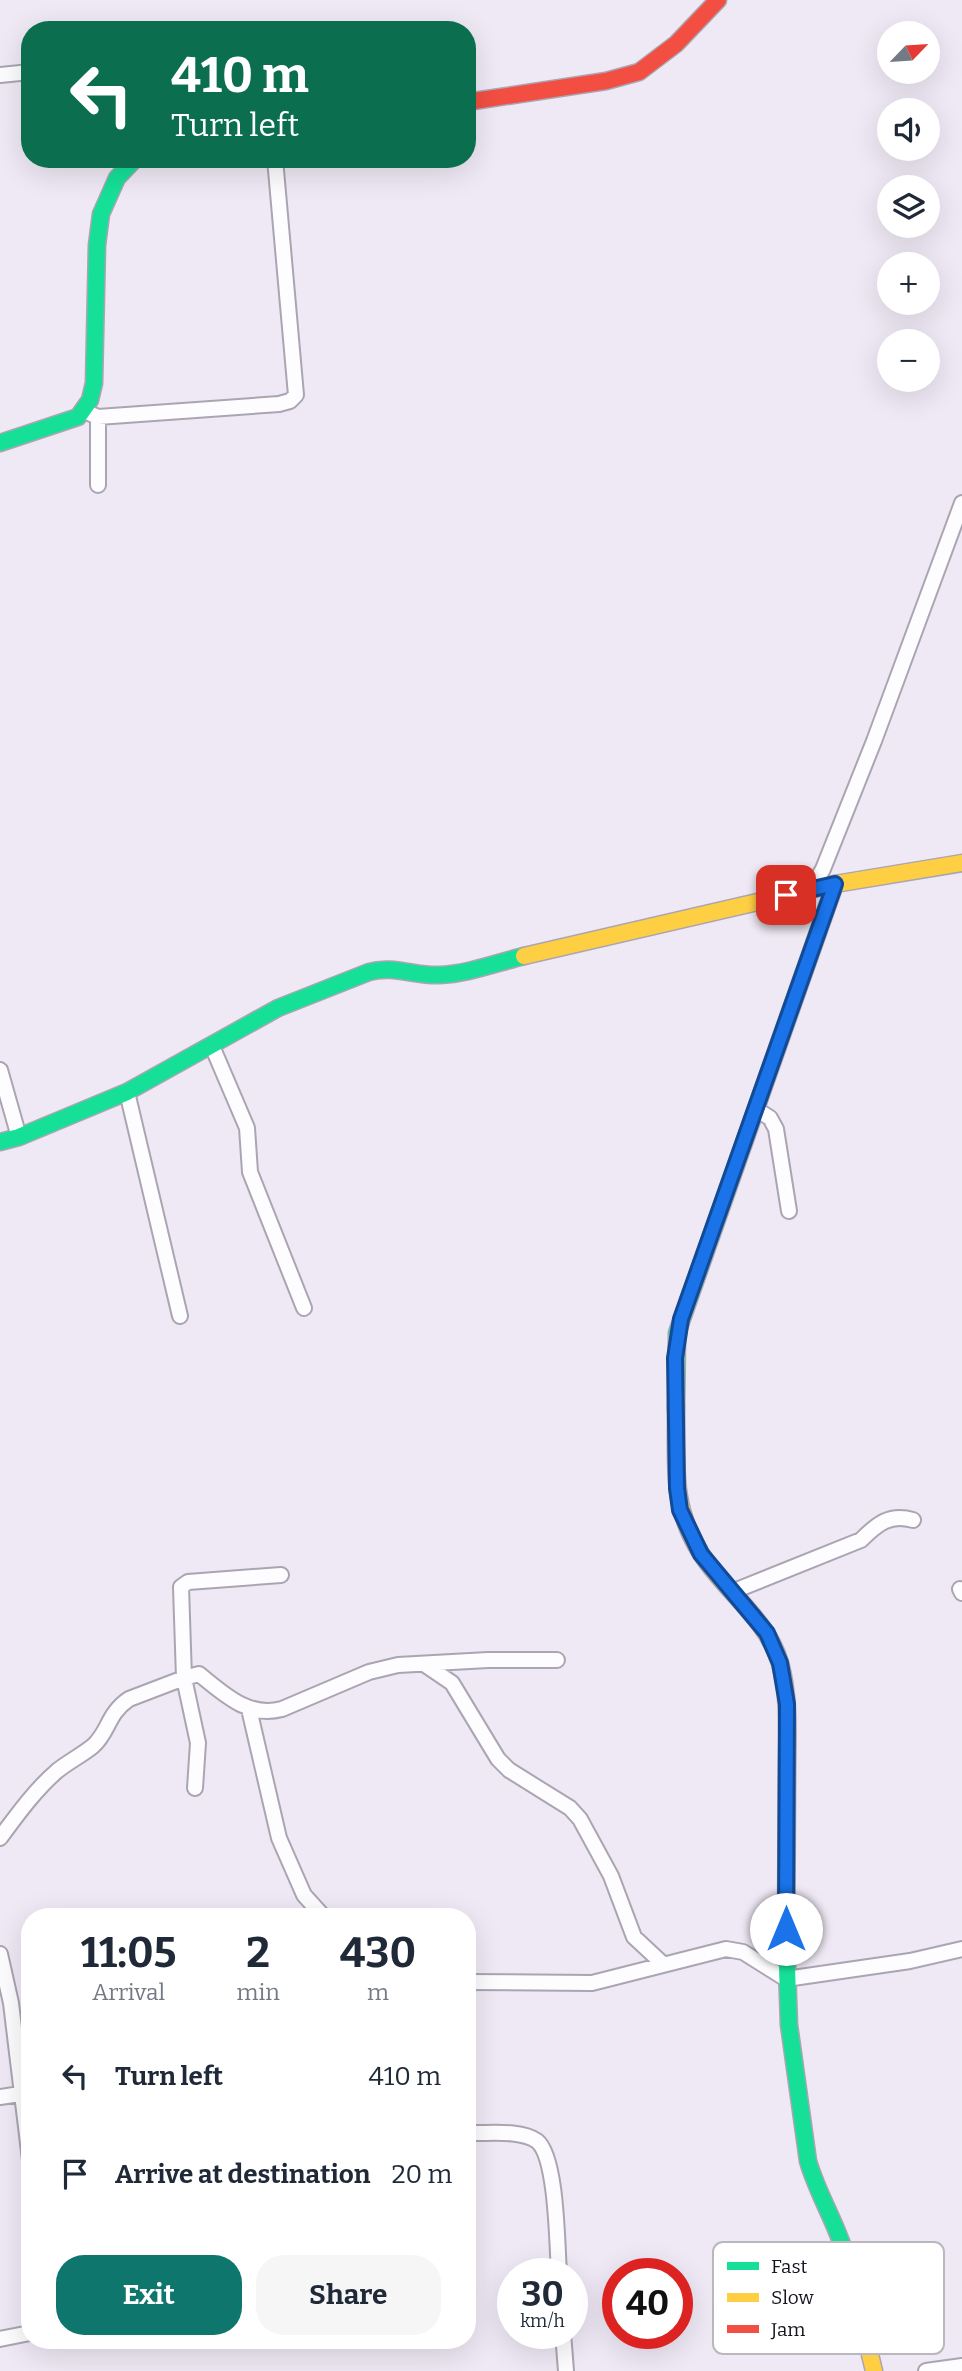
<!DOCTYPE html>
<meta charset="utf-8">
<style>
body{margin:0;font-family:Bitter,serif;background:#f6f6f7;color:#1f2937;height:100vh;display:flex;flex-direction:column;font-size:26px;white-space:nowrap}
*{box-sizing:border-box;margin:0}
p{font-size:23px;color:#747a83}
.icon{flex:none;width:38px;height:38px;fill:none;stroke:currentColor;stroke-width:2;stroke-linecap:round;stroke-linejoin:round}
.map{position:relative;flex:1;overflow:hidden}
.drawer{position:absolute;left:21px;top:1908px;width:455px;height:441px;display:flex;flex-direction:column;background:#fff;border-radius:28px;box-shadow:0 7px 28px #0002}
.drawer>*{flex:none}
.top-card{position:absolute;left:21px;top:21px;width:455px;height:147px;border-radius:28px;box-shadow:0 7px 28px #0002;background:#0b6e4f;color:#fff;overflow:hidden}
.needle{width:46px;rotate:65deg}
.buttons{position:absolute;left:877px;top:21px;display:grid;gap:14px}
.buttons a{display:grid;place-items:center;width:63px;height:63px;border-radius:50%;background:#fff;box-shadow:0 7px 28px #0002;font-size:35px}
.speed{position:absolute;left:497px;top:2258px;display:flex;gap:14px;font-size:35px;font-weight:700;text-align:center}
.speed>*{display:grid;place-content:center;width:91px;height:91px;border-radius:50%;background:#fff;box-shadow:0 7px 28px #0002;line-height:1}
.speed small{font-size:18px;font-weight:400}
.speed .limit{border:10px solid #d22;background:#fff;color:#111}
.pin{position:absolute;display:grid;place-items:center;width:60px;height:60px;color:#fff;margin:-30px;border-radius:14px;box-shadow:0 4px 10px #0006}
.me{position:absolute;width:77px;margin:-38px;rotate:0deg;stroke-linejoin:round;filter:drop-shadow(0 0 5px #0008)}
.turn{display:flex;align-items:center;gap:24px;height:147px;padding:0 35px;font-size:32px}
.turn .icon{width:91px;height:91px;stroke-width:2.5}
.turn b{display:block;font-size:49px;line-height:60px}
.eta{display:flex;justify-content:space-evenly;align-items:center;height:119px;text-align:center}
.eta b{font-size:42px;font-weight:700;line-height:49px}
.action{display:flex;gap:14px;margin-top:auto;padding:14px 35px}
.action a{flex:1;height:80px;border-radius:28px;background:#0f766e;color:#fff;font-size:28px;font-weight:700;line-height:80px;text-align:center}
.action a+a{background:#f6f6f7;color:#1f2937}
ul{padding:0;list-style:none}
li{display:flex;align-items:center;gap:21px;height:98px;padding:0 35px}
li div{flex:1}
li b{display:block;font-size:26px}
li em{font-style:normal}
.map>svg:first-child{display:block}
.lines{fill:none;stroke-linecap:round;stroke-linejoin:round}
.street-casing{stroke:#aba5b1;stroke-width:18}
.fast-casing{stroke:#aba5b1;stroke-width:19}
.slow-casing{stroke:#aba5b1;stroke-width:19}
.jam-casing{stroke:#aba5b1;stroke-width:19}
.street{stroke:#fdfcfe;stroke-width:14}
.fast{stroke:#16e098;stroke-width:16}
.slow{stroke:#ffcf43;stroke-width:16}
.jam{stroke:#f24e42;stroke-width:16}
.route-casing{stroke:#114b97;stroke-width:18}
.route{stroke:#1a73e8;stroke-width:12}
.key{fill:#fff;stroke:#bab8bc;stroke-width:2}
.key-label{font-size:19px;fill:#18121f}
</style>
<div class="map">
<svg width="962" height="2371" viewBox="0 0 962 2371">
<rect width="100%" height="100%" fill="#efe9f5"/>
<g class="lines">
<defs>
<path id="street" d="M0,75L30,72
M84,411L98,417L279,404L290,401L296,395L275,159
M98,485V417
M811,890L823,869L874,741L962,503
M212,1046L247,1128L250,1172L304,1308
M0,1070L19,1137
M127,1092L180,1316
M756,1109L770,1118L776,1129L789,1211
M960,1589L962,1593
M734,1591L861,1540C877,1524 890,1513 913,1520
M424,1664L452,1683L498,1759L509,1770L570,1808L580,1819L611,1876L634,1937L663,1964
M249,1709L279,1838L304,1895L323,1916
M195,1788L198,1743L184,1678L199,1674C224,1694 248,1718 282,1709L369,1672L398,1665L488,1660H557
M0,1838C17,1815 35,1790 57,1771C68,1762 82,1755 93,1746C109,1732 107,1714 129,1699L184,1678L181,1587L188,1582L281,1575
M0,1954L11,2003L30,2160
M467,1982L592,1983L726,1949L743,1952L786,1979L910,1961L962,1949
M0,2097L20,2094
M467,2133C487,2134 520,2129 537,2141C557,2157 557,2246 559,2273
M563,2333L566,2371
M0,2339L30,2333
M926,2371L962,2366"/>
<path id="fast" d="M0,443L78,417L90,400L94,383L97,245L101,214L117,178L135,159
M0,1142L19,1137L127,1092L278,1008L369,972C392,965 415,976 439,975C467,974 496,963 524,956
M676,1408L677,1333L835,884
M786,1940L789,2025L808,2161C818,2196 839,2227 848,2263"/>
<path id="slow" d="M524,956L835,884L962,863
M676,1408C677,1462 670,1504 700,1552C724,1591 767,1618 780,1663C790,1699 787,1738 787,1775C787,1830 786,1885 786,1940
M848,2263L874,2371"/>
<path id="jam" d="M467,102L606,81L639,72L676,44L718,0"/>
</defs>
<use href="#street" class="street-casing"/>
<use href="#fast" class="fast-casing"/>
<use href="#slow" class="slow-casing"/>
<use href="#jam" class="jam-casing"/>
<use href="#street" class="street"/>
<use href="#fast" class="fast"/>
<use href="#slow" class="slow"/>
<use href="#jam" class="jam"/>
</g>
<g class="lines">
<defs>
<path id="route" d="M786,895L835,884L681,1319L675,1358L677,1488L680,1510L701,1554L767,1633L780,1663L787,1704L786,1929"/>
</defs>
<use href="#route" class="route-casing"/>
<use href="#route" class="route"/>
</g>
<rect x="713" y="2242" width="231" height="112" rx="10" class="key"/>
<rect x="727" y="2262" width="32" height="8" fill="#16e098"/>
<rect x="727" y="2293" width="32" height="9" fill="#ffcf43"/>
<rect x="727" y="2325" width="32" height="8" fill="#f24e42"/>
<g class="key-label">
<text x="771" y="2273">Fast</text>
<text x="771" y="2304">Slow</text>
<text x="771" y="2336">Jam</text>
</g>
</svg>
<div class="buttons">
<a><svg class="needle" viewBox="-14 -14 28 28"><path d="M0-13l5 13h-10z" fill="#e53935"/><path d="M0 13l5-13h-10z" fill="#747a83"/></svg></a>
<a><svg class="icon" aria-label="sound" viewBox="0 0 24 24"><path d="M4 9h4l5-4v14l-5-4H4zM17 9q2 3 0 6"/></svg></a>
<a><svg class="icon" aria-label="layers" viewBox="0 0 24 24"><path d="M12 4l9 5-9 5-9-5zM3 14l9 5 9-5"/></svg></a>
<a>+</a>
<a>−</a>
</div>
<div class="speed"><div>30<small>km/h</small></div><div class="limit">40</div></div>
<div class="pin" style="left:786px;top:895px;background:#d93025"><svg class="icon" aria-label="arrive" viewBox="0 0 24 24"><path d="M6 21V4h12l-3 4 3 4H6"/></svg></div>
<svg class="me" style="left:786px;top:1929px" viewBox="-20 -20 40 40"><circle r="19" fill="#fff"/><path d="M0-13L10 11 0 6-10 11z" fill="#1a73e8"/></svg>
<div class="top-card">
<div class="turn"><svg class="icon" aria-label="left" viewBox="0 0 24 24"><path d="M17 20v-9H6M10 6l-5 5 5 5"/></svg><div><b>410 m</b>Turn left</div></div>
</div>
<section class="drawer">
<div class="eta">
<div><b>11:05</b><p>Arrival</p></div>
<div><b>2</b><p>min</p></div>
<div><b>430</b><p>m</p></div>
</div>
<ul>
<li><svg class="icon" aria-label="left" viewBox="0 0 24 24"><path d="M17 20v-9H6M10 6l-5 5 5 5"/></svg><div><b>Turn left</b></div><em>410 m</em></li>
<li><svg class="icon" aria-label="arrive" viewBox="0 0 24 24"><path d="M6 21V4h12l-3 4 3 4H6"/></svg><div><b>Arrive at destination</b></div><em>20 m</em></li>
</ul>
<div class="action"><a>Exit</a><a>Share</a></div>
</section>
</div>
